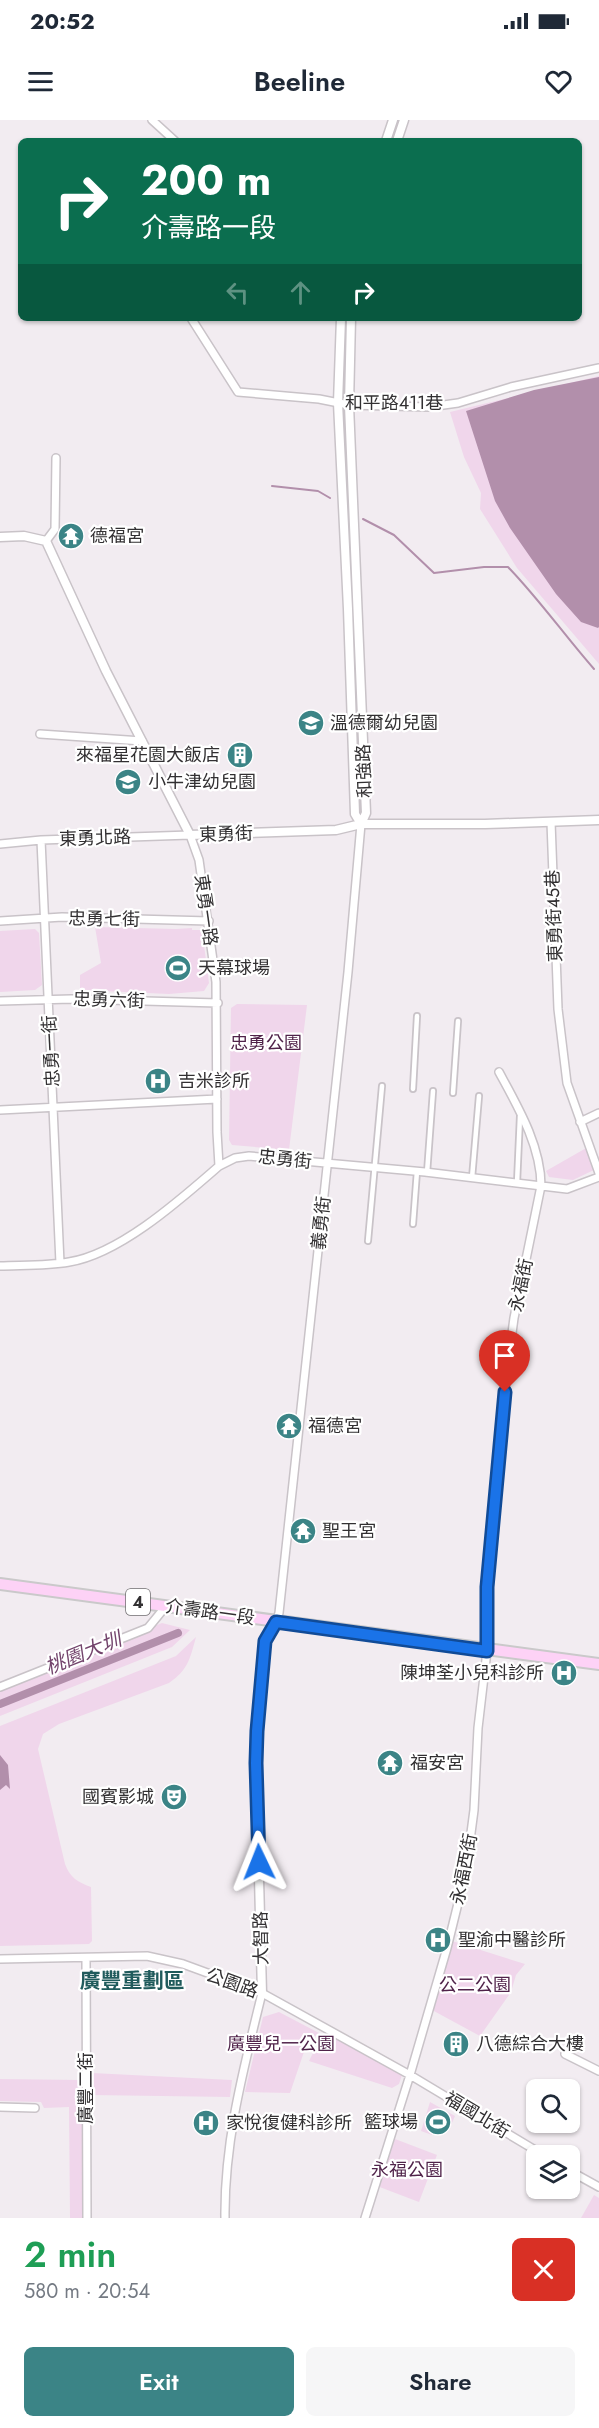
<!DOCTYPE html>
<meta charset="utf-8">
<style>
body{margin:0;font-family:Jost,"Noto Sans TC",sans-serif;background:#f6f6f7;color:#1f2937;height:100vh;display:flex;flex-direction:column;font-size:22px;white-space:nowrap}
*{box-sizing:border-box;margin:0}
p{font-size:20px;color:#747a83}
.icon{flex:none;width:33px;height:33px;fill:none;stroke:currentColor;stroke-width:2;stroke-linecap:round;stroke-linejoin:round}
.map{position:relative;height:2098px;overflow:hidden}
.drawer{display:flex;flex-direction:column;background:#fff;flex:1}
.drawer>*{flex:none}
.guide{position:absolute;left:18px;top:18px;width:564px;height:183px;border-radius:9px;box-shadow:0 2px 4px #0004;background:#0b6e4f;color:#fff;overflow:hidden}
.fabs{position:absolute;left:526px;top:1959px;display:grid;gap:12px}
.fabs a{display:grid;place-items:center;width:54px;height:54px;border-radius:9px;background:#fff;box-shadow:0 2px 4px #0004;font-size:30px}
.pin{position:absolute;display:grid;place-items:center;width:51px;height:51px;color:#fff;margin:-62px -26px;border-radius:50% 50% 50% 0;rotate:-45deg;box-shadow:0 0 6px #0007}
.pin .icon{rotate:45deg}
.me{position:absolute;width:66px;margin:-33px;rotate:358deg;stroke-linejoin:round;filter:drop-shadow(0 0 4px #0008)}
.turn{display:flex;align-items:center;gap:21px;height:126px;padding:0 24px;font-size:27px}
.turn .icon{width:78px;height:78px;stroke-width:2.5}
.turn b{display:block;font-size:42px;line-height:51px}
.lanes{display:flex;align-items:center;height:57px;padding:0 24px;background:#0003;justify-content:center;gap:30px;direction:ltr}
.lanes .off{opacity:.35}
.round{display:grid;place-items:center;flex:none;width:63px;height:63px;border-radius:9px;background:#f6f6f7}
.overview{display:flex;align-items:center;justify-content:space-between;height:102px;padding:0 24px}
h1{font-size:36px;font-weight:600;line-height:45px;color:#1e9e55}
.button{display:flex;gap:12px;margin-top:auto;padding:12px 24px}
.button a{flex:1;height:69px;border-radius:9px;background:#3b8486;color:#fff;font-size:24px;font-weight:600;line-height:69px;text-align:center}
.button a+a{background:#f6f6f7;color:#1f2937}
.status{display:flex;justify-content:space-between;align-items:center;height:42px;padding:0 30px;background:#fff;direction:ltr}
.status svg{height:16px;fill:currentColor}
header{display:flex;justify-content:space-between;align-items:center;height:78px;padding:0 24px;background:#fff;font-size:27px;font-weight:600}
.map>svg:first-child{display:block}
.green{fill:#f0d6eb}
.water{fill:#b28fab}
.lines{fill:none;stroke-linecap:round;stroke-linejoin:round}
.stream{stroke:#b28fab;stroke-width:2}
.canal{stroke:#b28fab;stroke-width:8}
.pedestrian-casing{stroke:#c9c3c8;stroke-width:8}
.minor-casing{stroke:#c9c3c8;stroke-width:10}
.tertiary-casing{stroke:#c9c3c8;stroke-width:11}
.primary-casing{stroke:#cac9ca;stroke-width:14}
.pedestrian{stroke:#fff;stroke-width:4.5}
.minor{stroke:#fff;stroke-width:7}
.tertiary{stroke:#fff;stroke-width:8}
.primary{stroke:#fdd2f6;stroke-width:10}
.route-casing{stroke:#114b97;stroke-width:15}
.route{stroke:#1a73e8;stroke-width:10}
.labels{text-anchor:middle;stroke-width:4.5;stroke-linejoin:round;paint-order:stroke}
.shield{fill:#fff;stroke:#706e70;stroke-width:1.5}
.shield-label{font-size:16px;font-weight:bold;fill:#323032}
.street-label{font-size:18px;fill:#323032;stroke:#fff}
.poi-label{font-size:18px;fill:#323032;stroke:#fff;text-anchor:start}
.park-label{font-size:18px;fill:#50234a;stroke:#fff}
.water-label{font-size:20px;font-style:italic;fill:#73446c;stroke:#fff}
.quarter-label{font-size:21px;font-weight:bold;fill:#205b5c;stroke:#fff}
</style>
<div class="status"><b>20:52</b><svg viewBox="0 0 49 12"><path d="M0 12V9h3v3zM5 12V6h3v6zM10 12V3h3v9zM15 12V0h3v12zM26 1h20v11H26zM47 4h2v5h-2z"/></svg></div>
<header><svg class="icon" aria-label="menu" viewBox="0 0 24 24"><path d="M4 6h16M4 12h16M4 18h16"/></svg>Beeline<svg class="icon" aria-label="heart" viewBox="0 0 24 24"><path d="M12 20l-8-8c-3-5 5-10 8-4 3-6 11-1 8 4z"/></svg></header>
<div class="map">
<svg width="599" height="2098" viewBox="0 0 599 2098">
<rect width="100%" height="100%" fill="#f2ecf1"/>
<path class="green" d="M599,256V544L517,448L480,389L481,373L464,337L450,292Z
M95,807L176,809L192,808V810H202L209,863L204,871L169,874L80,870V855L101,843Z
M35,809L39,813L42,865L35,870L0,872V811Z
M237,884L307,885L289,1030L232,1025L229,1020L231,888Z
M588,1027L596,1049L573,1060L549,1057L546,1051Z
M162,1503L190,1510L172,1527L0,1596V1570Z
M196,1517C190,1539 188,1550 169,1563L59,1604L43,1614L38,1629L65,1744C70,1758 78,1762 91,1767L92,1821L89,1824L0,1826V1606L176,1536Z
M452,1821L525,1844L516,1855L511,1872L480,1916L432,1890Z
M279,1892L319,1913L307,1923L290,1973L245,1972L263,1897Z
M332,1917L402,1955L399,1964L392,1968L309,1941L318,1923Z
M92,1953L232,1960L230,1977L91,1975Z
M0,1959L82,1960V2098H70L69,1987L44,1988L41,1982L0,1981Z
M430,1982L455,1996L448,2012L435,2007L432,2015L421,2011Z
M395,2019L437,2035L419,2082L377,2066Z
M594,2075L599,2078V2098H581Z"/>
<path class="water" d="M599,257V507L598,508L581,502L556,474L510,408L495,381L466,291L534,270Z
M0,1635L8,1645L10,1669L6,1665L0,1670V1675Z"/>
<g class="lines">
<path class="stream" d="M272,366L318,371L330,378
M363,399L394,415L434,453L484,447H508C539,479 565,516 594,549"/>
<path class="canal" d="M0,1584L178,1513"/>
<defs>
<path id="pedestrian" d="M413,969L417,896
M453,973L458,901
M427,1053L433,971
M472,1058L479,976
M517,1063L520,996
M413,1104L417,1051
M368,1121L382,966"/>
<path id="minor" d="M152,0L175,21
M191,198L238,272L319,279L349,285L429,287L458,283L511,267L599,248
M46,421L55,409L56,338
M40,614L142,621
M551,702L558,889L567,963L599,1053
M41,720L60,1143
M0,724L41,720L190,715L199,740L216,862L217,1012L219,1046
M0,801L62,797L209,801
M0,881L71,879L218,883
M0,990L217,979
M580,1002L599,993
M0,1146C23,1145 47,1146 69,1142C120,1134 181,1079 219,1046L235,1038L249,1036L425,1052L567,1069L599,1057
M276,1501L279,1493L348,852L361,704
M0,1567L148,1508L166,1486
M86,1838L87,2098
M0,1839L147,1836L183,1844L262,1873L410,1955L545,2036
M565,1934L599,1951
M0,1987L35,1988
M570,2051L599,2067
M225,2098C224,2021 244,1947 262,1873
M365,2098L410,1955L447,1828L466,1751L474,1690L478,1608L487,1531V1467L507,1250L514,1198L541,1066C541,1026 518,987 499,952"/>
<path id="tertiary" d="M386,21L393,0
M397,21L404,0
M341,198L338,283L348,489L355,694L361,704
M351,198L349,285L366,693L361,704
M0,417L24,416L46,421L106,551L190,715L336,710L361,704H485L599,700
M262,1873L256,1643L265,1521L276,1501"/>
<path id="primary" d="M0,1464L599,1544"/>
</defs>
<use href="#pedestrian" class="pedestrian-casing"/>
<use href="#minor" class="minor-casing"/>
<use href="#tertiary" class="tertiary-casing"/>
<use href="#primary" class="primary-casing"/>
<use href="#pedestrian" class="pedestrian"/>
<use href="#minor" class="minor"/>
<use href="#tertiary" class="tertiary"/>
<use href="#primary" class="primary"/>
</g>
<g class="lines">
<defs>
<path id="route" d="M259,1742L256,1643L257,1611L265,1521L276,1502L487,1531V1467L505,1272"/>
</defs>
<use href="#route" class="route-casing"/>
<use href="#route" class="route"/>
</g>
<defs>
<symbol id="temple-disc" viewBox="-11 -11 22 22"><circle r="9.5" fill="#3b8486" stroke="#fff"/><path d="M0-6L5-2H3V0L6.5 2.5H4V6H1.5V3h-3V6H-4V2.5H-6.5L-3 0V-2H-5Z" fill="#fff"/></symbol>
<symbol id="school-disc" viewBox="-11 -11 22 22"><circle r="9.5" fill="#3b8486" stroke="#fff"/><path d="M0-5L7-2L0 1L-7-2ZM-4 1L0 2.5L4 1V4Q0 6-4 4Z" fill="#fff"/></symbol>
<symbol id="building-disc" viewBox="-11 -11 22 22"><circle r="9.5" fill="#3b8486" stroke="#fff"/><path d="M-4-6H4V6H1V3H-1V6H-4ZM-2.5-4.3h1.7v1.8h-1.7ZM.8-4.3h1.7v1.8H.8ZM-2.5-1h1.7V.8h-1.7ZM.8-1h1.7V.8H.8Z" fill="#fff"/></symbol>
<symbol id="stadium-disc" viewBox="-11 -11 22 22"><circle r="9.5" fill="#3b8486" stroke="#fff"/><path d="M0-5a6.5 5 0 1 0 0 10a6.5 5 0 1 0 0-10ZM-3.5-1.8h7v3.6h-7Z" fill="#fff"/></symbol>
<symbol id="hospital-disc" viewBox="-11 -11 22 22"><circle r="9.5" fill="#3b8486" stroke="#fff"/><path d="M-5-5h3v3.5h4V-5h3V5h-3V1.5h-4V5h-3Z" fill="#fff"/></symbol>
<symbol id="theatre-disc" viewBox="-11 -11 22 22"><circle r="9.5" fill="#3b8486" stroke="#fff"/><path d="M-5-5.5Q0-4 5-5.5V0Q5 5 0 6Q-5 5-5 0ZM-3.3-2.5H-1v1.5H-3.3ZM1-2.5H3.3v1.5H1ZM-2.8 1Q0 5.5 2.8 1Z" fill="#fff"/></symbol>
</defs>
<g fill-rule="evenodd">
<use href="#temple-disc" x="56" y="401" width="30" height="30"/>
<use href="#school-disc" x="296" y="588" width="30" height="30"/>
<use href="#building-disc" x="225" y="620" width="30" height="30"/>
<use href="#school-disc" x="113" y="647" width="30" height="30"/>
<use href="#stadium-disc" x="163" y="833" width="30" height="30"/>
<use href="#hospital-disc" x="143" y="946" width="30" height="30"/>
<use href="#temple-disc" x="274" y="1291" width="30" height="30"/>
<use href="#temple-disc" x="288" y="1396" width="30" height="30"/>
<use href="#hospital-disc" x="549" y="1538" width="30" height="30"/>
<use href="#temple-disc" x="375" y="1628" width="30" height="30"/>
<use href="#theatre-disc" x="159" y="1662" width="30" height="30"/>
<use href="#hospital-disc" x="423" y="1805" width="30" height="30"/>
<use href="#building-disc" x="441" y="1909" width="30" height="30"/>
<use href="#stadium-disc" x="423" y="1987" width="30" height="30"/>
<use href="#hospital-disc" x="191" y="1988" width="30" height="30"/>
</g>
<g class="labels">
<rect class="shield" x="126" y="1469" width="24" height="26" rx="4.5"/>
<g class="shield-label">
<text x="138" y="1488">4</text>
</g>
<g class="street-label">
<text x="394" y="289">和平路411巷</text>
<text transform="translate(364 651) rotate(-92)" y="6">和強路</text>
<text transform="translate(226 714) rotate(-2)" y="6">東勇街</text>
<text transform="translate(95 718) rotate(-2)" y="6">東勇北路</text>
<text transform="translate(206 790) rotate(82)" y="6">東勇一路</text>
<text transform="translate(554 796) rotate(-92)" y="6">東勇街45巷</text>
<text transform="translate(104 799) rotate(1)" y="6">忠勇七街</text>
<text transform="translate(109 880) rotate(2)" y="6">忠勇六街</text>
<text transform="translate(51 931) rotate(-93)" y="6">忠勇一街</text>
<text transform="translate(285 1039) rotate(6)" y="6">忠勇街</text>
<text transform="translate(321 1103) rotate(-84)" y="6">義勇街</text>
<text transform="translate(521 1165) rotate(-78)" y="6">永福街</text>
<text transform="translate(210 1492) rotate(8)" y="6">介壽路一段</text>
<text transform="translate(464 1749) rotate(-79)" y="6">永福西街</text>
<text transform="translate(261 1818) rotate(-91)" y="6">大智路</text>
<text transform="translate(232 1863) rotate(20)" y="6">公園路</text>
<text transform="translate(86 1968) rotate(-90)" y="6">廣豐二街</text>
<text transform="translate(477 1995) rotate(31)" y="6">福國北街</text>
</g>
<g class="poi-label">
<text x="90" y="422">德福宮</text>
<text x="330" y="609">溫德爾幼兒園</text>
<text x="220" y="641" text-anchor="end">來福星花園大飯店</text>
<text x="148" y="668">小牛津幼兒園</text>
<text x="198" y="854">天幕球場</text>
<text x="178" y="967">吉米診所</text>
<text x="308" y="1312">福德宮</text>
<text x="322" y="1417">聖王宮</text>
<text x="544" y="1559" text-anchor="end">陳坤荃小兒科診所</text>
<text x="410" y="1649">福安宮</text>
<text x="154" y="1683" text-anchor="end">國賓影城</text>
<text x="458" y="1826">聖渝中醫診所</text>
<text x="476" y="1930">八德綜合大樓</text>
<text x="418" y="2008" text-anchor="end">籃球場</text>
<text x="226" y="2009">家悅復健科診所</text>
</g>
<g class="park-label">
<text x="266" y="929">忠勇公園</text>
<text x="475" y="1871">公二公園</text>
<text x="281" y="1930">廣豐兒一公園</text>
<text x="407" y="2056">永福公園</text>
</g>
<g class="water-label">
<text transform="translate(83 1533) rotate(-22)" y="7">桃園大圳</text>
</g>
<g class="quarter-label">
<text x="132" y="1868">廣豐重劃區</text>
</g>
</g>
</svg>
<div class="fabs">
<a><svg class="icon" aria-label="search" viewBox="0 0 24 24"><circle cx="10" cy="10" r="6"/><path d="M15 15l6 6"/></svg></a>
<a><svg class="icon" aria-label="layers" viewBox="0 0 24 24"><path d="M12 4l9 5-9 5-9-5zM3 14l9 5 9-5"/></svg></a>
</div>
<div class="pin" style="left:505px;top:1272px;background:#d93025"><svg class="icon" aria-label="arrive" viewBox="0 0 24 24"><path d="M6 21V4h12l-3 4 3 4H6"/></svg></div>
<svg class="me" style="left:259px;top:1742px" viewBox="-20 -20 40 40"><path d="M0-17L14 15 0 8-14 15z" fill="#1a73e8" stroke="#fff" stroke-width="4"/></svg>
<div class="guide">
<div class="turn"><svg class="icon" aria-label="right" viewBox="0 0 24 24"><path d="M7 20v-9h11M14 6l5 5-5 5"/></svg><div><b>200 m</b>介壽路一段</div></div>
<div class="lanes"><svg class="icon off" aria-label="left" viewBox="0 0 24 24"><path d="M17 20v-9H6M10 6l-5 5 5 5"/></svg><svg class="icon off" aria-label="ahead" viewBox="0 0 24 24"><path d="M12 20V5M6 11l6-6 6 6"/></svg><svg class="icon" aria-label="right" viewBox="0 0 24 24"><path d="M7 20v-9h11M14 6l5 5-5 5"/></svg></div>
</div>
</div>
<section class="drawer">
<div class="overview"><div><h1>2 min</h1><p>580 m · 20:54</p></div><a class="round" style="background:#d93025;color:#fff"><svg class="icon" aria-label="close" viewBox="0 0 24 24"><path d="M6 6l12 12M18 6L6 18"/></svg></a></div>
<div class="button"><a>Exit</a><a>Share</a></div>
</section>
